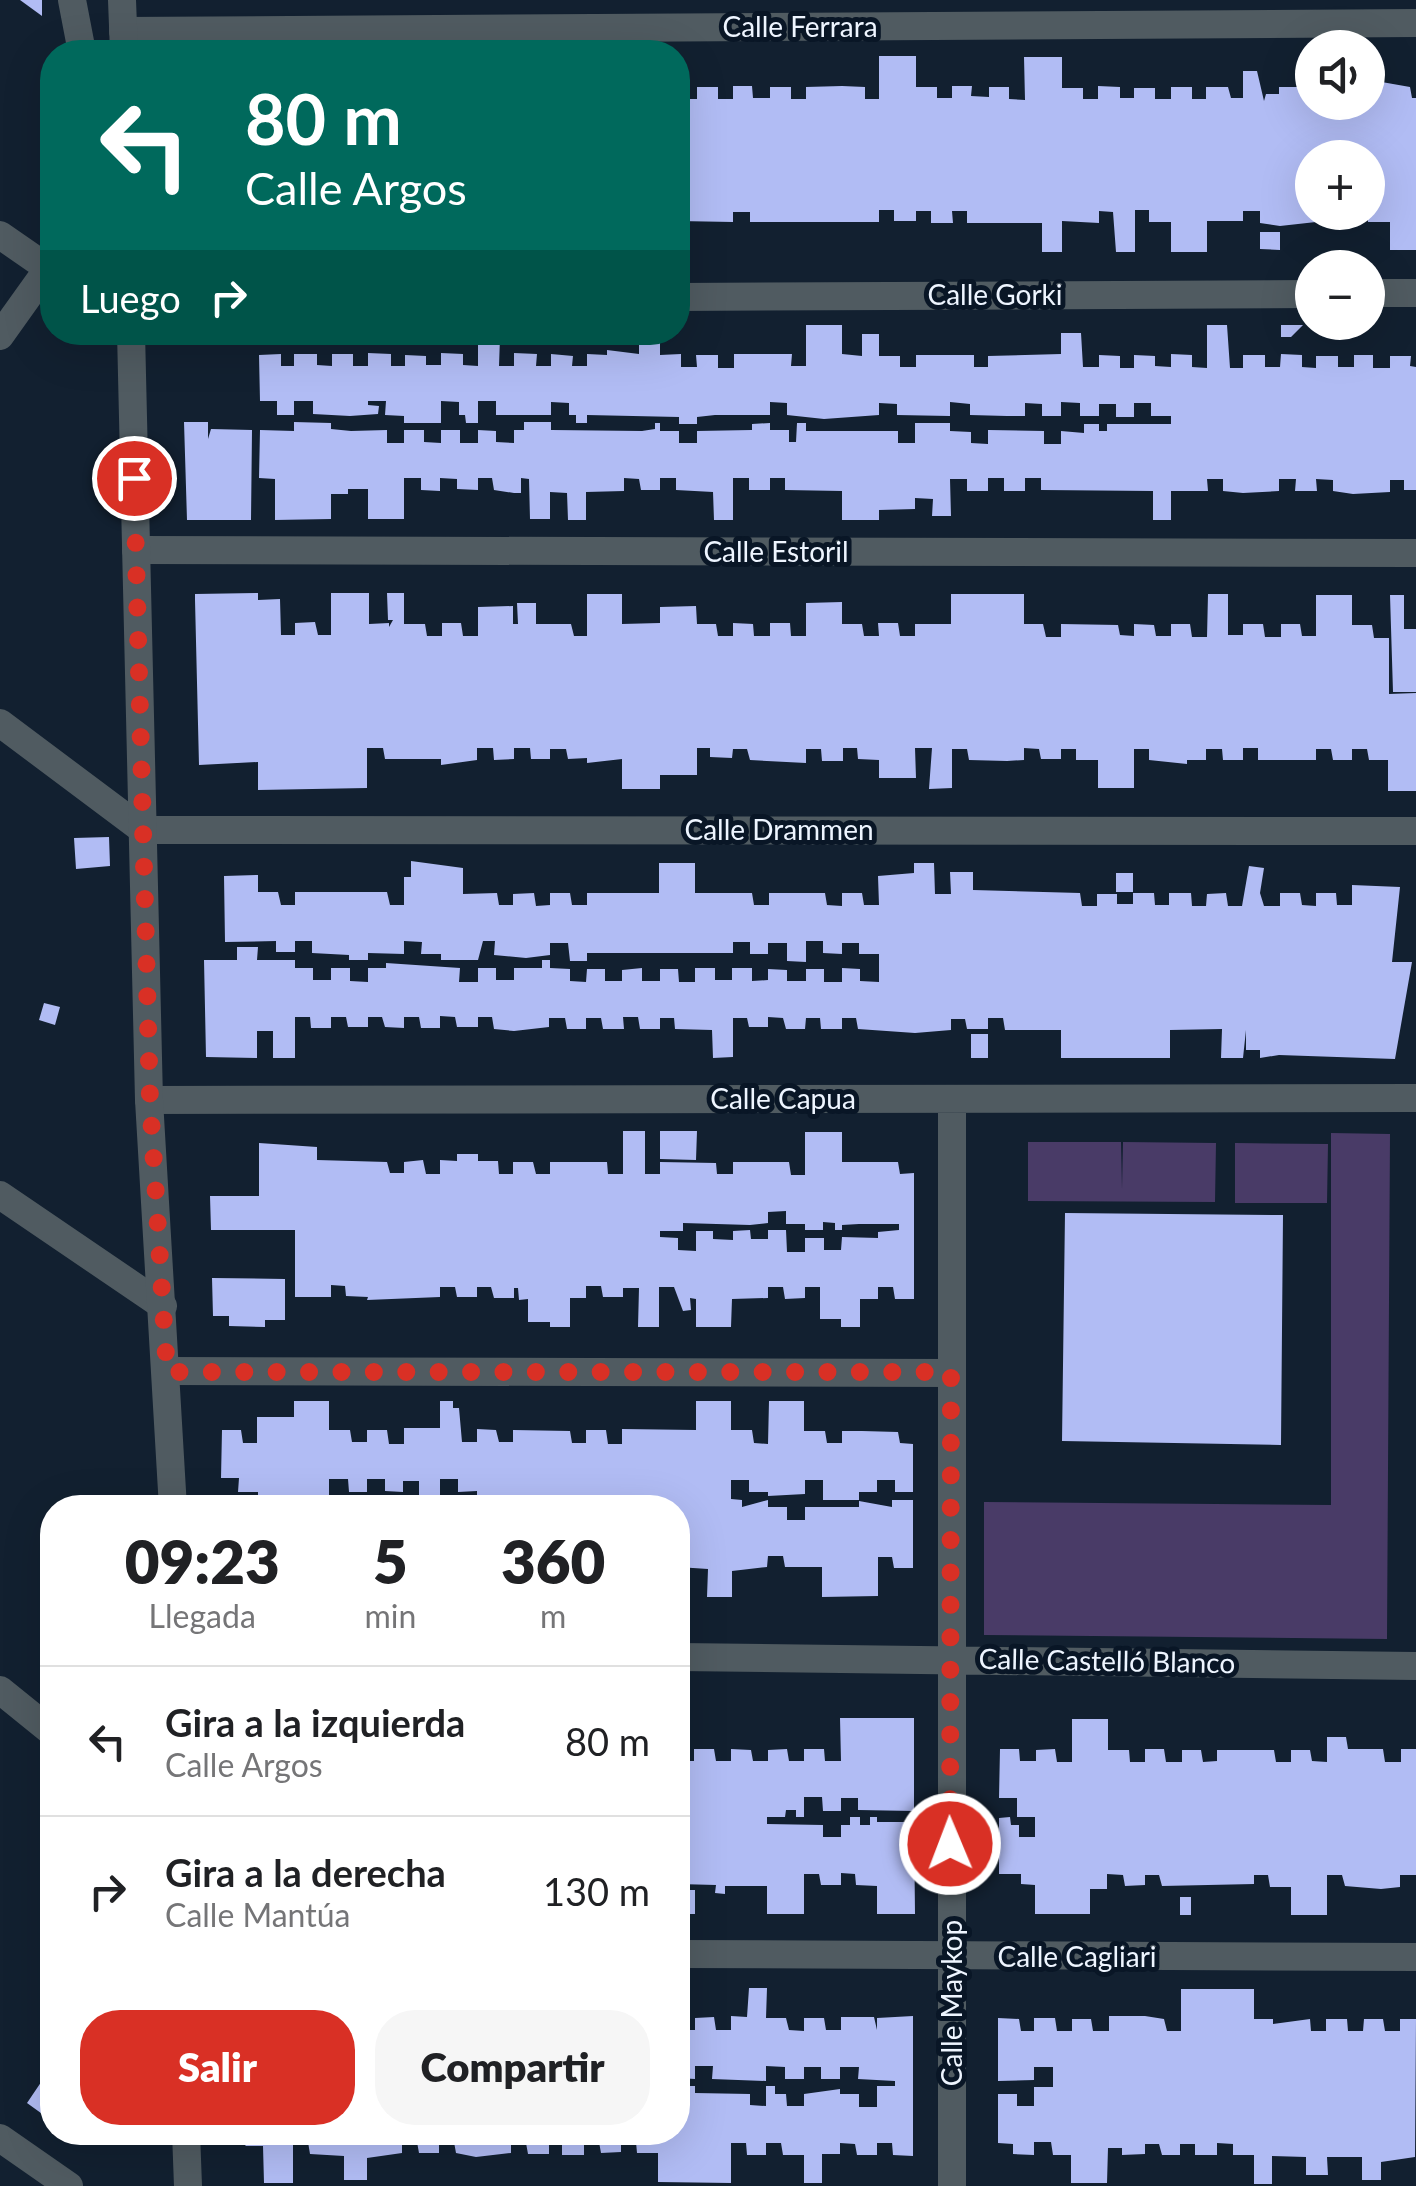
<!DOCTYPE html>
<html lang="es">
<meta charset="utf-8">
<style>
body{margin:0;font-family:Lato,sans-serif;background:#f6f6f6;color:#202124;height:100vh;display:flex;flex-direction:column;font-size:38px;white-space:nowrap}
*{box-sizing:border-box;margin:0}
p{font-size:32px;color:#757577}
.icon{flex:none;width:55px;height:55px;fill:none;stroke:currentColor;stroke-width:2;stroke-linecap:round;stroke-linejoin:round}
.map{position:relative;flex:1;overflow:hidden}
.panel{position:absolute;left:40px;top:1495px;width:650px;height:650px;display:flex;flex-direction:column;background:#fff;border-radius:40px;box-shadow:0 10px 40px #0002}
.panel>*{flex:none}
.banner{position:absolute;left:40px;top:40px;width:650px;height:305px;border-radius:40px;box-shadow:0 10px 40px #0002;background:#00695c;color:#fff;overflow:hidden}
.buttons{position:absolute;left:1295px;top:30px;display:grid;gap:20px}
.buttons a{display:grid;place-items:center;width:90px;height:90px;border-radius:50%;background:#fff;box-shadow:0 10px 40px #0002;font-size:50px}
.pin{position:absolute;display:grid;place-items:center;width:85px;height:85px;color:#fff;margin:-42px;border:5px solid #fff;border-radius:50%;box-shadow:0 2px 10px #0007}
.me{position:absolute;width:110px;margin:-55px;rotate:359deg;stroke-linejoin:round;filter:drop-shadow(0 0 8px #0008)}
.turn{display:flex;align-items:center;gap:35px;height:210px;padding:0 40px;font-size:45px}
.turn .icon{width:130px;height:130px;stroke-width:2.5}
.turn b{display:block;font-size:70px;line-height:85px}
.then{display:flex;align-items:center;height:95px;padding:0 40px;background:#0003;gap:20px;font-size:38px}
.eta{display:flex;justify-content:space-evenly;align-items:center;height:170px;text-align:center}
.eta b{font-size:60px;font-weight:800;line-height:70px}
.button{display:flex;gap:20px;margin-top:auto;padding:20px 40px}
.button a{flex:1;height:115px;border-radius:40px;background:#d93025;color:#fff;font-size:40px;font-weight:800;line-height:115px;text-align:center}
.button a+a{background:#f6f6f6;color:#202124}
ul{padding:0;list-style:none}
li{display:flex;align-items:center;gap:30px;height:150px;padding:0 40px;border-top:2px solid #e0e0e0}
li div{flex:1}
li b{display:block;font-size:38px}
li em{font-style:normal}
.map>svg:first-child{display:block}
.green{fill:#493b67}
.building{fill:#b1bcf4;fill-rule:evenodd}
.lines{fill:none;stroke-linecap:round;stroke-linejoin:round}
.minor{stroke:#505b61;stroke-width:28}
.tertiary{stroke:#505b61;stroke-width:28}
.route{stroke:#d93025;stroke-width:18;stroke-dasharray:0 32.4}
.labels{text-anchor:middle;stroke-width:10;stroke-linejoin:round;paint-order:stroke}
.street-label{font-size:28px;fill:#eef5ff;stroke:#091626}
</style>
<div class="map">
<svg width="1416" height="2186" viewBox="0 0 1416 2186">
<rect width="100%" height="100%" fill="#122030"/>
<path class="green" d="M1331,1133L1390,1134L1387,1639L984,1635V1502L1331,1505Z
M1028,1142H1121L1122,1189L1123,1142L1216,1143L1215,1202L1028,1201Z
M1235,1143L1328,1144L1327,1203H1235Z"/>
<path class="building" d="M20,0H42V16Z
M879,56H916V87H937V98H952V86H972L971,96L989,97V87H1009V99L1025,100L1024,57H1062V88H1083V99H1098V86L1120,87V98H1134V88H1155V99H1171V87H1192V99H1206V87H1228L1231,98H1243V71H1257L1264,101L1266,94H1279V87H1302L1312,89V102H1368V57L1376,56V81L1410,87L1412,98H1416V250H1390V222H1368V158H1312L1316,222L1280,226L1260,223V211H1243V221H1207V252H1171V222H1149V210H1135V252H1116L1113,212L1099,211V223L1062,221V252H1042V223H967V211H952L953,223H931V211H916V221H894V210H879V222H750V212H733V222L678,221V88H682L681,99H697V87H718V99H733V86H752L753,98H770V87H791V99H806V87L842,86L865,87V99H879Z
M1333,212H1354V224H1333Z
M1260,232H1280V250L1260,249Z
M806,325H842V354L862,356V334H879V356H900V367H916V355H974V367H988V356L1061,354V333H1081L1083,367H1099V355L1120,356V368H1134V355L1155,356V366L1171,367V354L1192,355V367L1207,368V325H1227L1230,368H1243V355H1265V367H1280L1281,354L1302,355V367L1316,368V356H1338V367H1354V355H1373V368H1390V356H1411L1410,366L1416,367V490H1404V480H1390V492L1353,494L1333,491V480L1316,479L1317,491H1295L1296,479H1279V491L1243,493L1223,491V479H1207L1208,491H1171V520H1153V491L1041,490V478H1025V491H1004V478H988V491H967V479H950L951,516H932L933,499L915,498V509L879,510V520H842V491L785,490V478H770V490H749V478H733V520H714L713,492L676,490V478H660V490H641L639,479L624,478V491L586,492V520H568L567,493L550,492V519H530L529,479L521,478V493H514L494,490L492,478H478V490L457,489V479L440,478V491L421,490V478H404V519H368V489H348V494H331V519L275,520V479L259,478L260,430L294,431V422L331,423V429L351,431L387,430V443H404V430H424V442L441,443V430H460V443H478V430L496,431V442L514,443V430H524V422H551V430L642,431L655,429V423H660V431H679V443H697V431L752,430V424L770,423V430H789V442H796L797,423H806V431H898V443H915V423H950V431L971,432V443L988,444V430L1044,431V444H1061V431L1084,433V424H1099V431H1107V424H1171V416H1151V403H1134V417H1116V404H1099V416H1080V403L1061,402V416H1042V404L1025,403V416H1007L970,415V404L950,402V416L897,415V404L879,403V415L824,419L787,415V403L770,402V415H715L697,417V424H679V417L587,415V423H576V415H569V403L551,402V415H496V401H478V423H466L465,415H459V402L441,401V423H404V416L385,415L386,401H368V405L379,406L378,414L350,416L313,414V401H294V415H277V401H260L259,355L281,354V366H294V354H317V365L332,366V354H353V366H368V353L391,354V366H405V355L426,356V365H441V353L463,354V365L478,366V336L500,337L499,366H514V353L537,354L536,366H551V354L573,356L572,366H587V354L607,355V350L639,354V332H660V355L681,354V367H697L696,355H718V368H734V354H792L791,366H806Z
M1281,325H1303L1291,337H1281Z
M184,422H208V439L211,429L252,430L251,520H187Z
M258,593V600L280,599L281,635H295V623L315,622L318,635H331V593H369V624L389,623V627L393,620H388L387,593H404V624H425L427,636H442V623H461L463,636H478V607L513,606V624H518L517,603H536V624H571L574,636H587V594H622V624L660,623V607L696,606L697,624H716L718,636H733V623L753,624L754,636H770V623H790L791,636H806V603L842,602V624H862L864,636H879L878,623H898L900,636H915V624H951V594H1024V624H1043L1046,637H1061V624L1118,625L1120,635L1134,636V624L1154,625L1156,636H1171V624H1190L1192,637H1207L1208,594H1228V635H1243V624H1263L1265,637H1281V624H1300L1302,636H1316V595H1352V625H1372L1374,638H1389V694L1416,693V791H1388V760H1369L1367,749H1352V760H1333L1331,749H1316V760H1258V748H1243V760H1223L1222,749H1206V760H1187V764L1149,760V749H1134V788H1098V760H1076V749H1061V759H1041L1039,749L1024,748V760L1007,761L969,760L967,749H952V788L929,789L932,748H915L916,778H879V760L858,759L857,748H843V761H822L821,749H806V763L750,760L747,749H733L732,758L710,757V748H697V775H660V789H622V759L587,763V758L568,759L566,749H550V759H531L530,748H514V759L494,760L493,748H477V760L441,765V759H385L383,748H367V788L258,790V762L199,765L195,600V594Z
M1390,595H1404V629H1416V692H1393Z
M109,837L110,866L76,869L74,838Z
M411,861L463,868V894L497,893L499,905H513V894L534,893L536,906L550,905V893H570L572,905H587V893H659V863H695V893H752L754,905H769V893H825L827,905L842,906V893H862L864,905H879L878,876L914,873V863H934L935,894H951L950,872H973V890L1080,893L1082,906H1097V894H1117V904H1133V893H1154L1155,905H1169V893H1191L1192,906H1206L1207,894L1226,893L1228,906H1242L1249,866L1264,868L1260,893L1264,906H1280V893H1300L1302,905L1316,906V893H1336L1337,905H1352V885L1400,887L1392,962H1412L1395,1059L1279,1055L1260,1058V1050H1246V1030L1243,1058H1221L1222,1029L1170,1030V1058H1061V1030H1005L1003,1018H988V1029H967L965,1019H951V1030L915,1033L858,1029L856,1018H842V1029H821L820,1018H806L805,1029H786L783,1018L768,1017V1027H749L747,1018H733V1057L713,1058L712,1030L675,1029L674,1018H660V1029H640L638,1017H623L624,1029H603L601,1018H586V1029H567L565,1018H549V1027L514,1031L494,1029L492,1017H478V1027H457L455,1017L440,1016V1028H421L419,1017H404V1028L385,1027L382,1017H368V1027H348L346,1017H331V1028H311L310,1017H295V1058H273V1031H257V1058L206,1057L204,960H237V947H258L257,960H295V968H313V980H331V968H350V981L368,982V968H386V963L460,968L459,982H478V968H496V980H514V968H542V960H550V968L570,969V981L586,982L587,969H605V981H622V970L642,968V981H660V969H678L679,982H695V968H715V980H732V968H752V981L768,980V969L787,970V981H806V969H824V982H842V968L860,969V981L879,982V954H859V943H842V954L823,953V941H806V962L787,961V943H768V954H750V942H733V953H587V961H570L568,943H550V955L526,958L494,955L495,941H483L478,960H441V954H421L422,942L404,941V954L368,953V960H349V955L312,953V941H295V952H276V941L225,942L224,876L258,875V892H278L281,905H295V892H387L390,905H404V877H411Z
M1116,873H1133V892H1116Z
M44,1003L60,1007L55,1025L39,1020Z
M971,1034H988V1058H971Z
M623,1131H645V1174H660V1162L716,1163L717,1174H733V1162H789L791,1175H805V1132H842V1162H898L900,1174L914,1173V1299H895L893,1287H878V1299H860V1327H841V1319H820V1287H805V1298L785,1299L783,1287H768V1298L732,1299L731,1327H696V1299L690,1298L691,1310L683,1311L674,1287H659V1327H638L639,1288H623V1297H603L601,1286H586V1298H570V1327H550V1322H528V1299L519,1300L518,1288H514V1298H494L491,1287H477V1297H457L455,1287H440V1297L367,1300L368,1297L346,1296L345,1286L331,1285V1297H295V1230H211L210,1196H259V1143L317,1147V1160L387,1162L390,1173H404V1162L423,1160L426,1174H440V1160L457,1161V1154H478V1161H498L499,1174H513V1162H533L536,1174H550V1162H607L608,1174H623ZM786,1211V1224H805V1230H823V1222L835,1223V1230H842V1225L859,1224H899V1230L878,1232V1238L842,1237L841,1250H824V1238H805V1252H787L786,1230H768V1239H751L750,1230L733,1231V1240L713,1239V1231H696V1251L678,1250V1238L660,1237V1231H683V1223L750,1225L768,1223V1212Z
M660,1131H697L696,1160L660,1159Z
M1065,1213L1283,1215L1281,1445L1062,1441Z
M212,1278L285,1279V1320H265V1327L229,1326V1316H213Z
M294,1401H329V1430H350L352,1442H367V1430H387L389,1444H404V1428H440V1401H453V1408H459L462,1442H477V1429L496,1430L499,1442H513V1430L570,1431L572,1443H586V1430H606L608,1444H622V1429L696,1430V1401H731V1430H752L754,1443L768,1444L769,1401H804V1431H825L827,1443H842V1431H862L898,1432L900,1443L913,1444V1492H895V1480H877V1492H859V1500H823V1480H805V1494L768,1496V1492H749V1480H731V1499L742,1500V1507L768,1500V1507H787V1520H805V1507H859V1501L892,1507V1500H913V1568H894L892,1557H878V1596L822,1597V1567H785L783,1556H768L767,1567L732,1571V1597H707L708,1569L678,1567V1508H403V1499H477V1491L458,1492V1479H440V1495H419V1481H403V1492L385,1491V1479H367V1492H349L348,1479H329V1499H258V1492H238L239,1478H221L222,1430H241L243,1443H257V1417H294Z
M840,1718H914V1811L858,1810V1798H841V1811H823L822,1797H804V1817H796V1810H786L785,1817H767V1824L823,1825V1837H841V1825H850V1817H860V1825H870V1817H877V1822H914L915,1914H877V1886L856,1885L855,1874L841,1873V1885H821L819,1874H804V1914H767V1886H725V1894L715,1893L716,1885L678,1884V1761H694V1749H714L716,1761H731V1749L751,1750L753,1761H768V1750L787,1749L789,1761H804V1749H824L825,1761H841Z
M1072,1719H1108V1750H1129L1130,1762H1145V1749H1164L1166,1762H1182V1750H1201L1203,1762L1217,1761V1750H1274L1276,1762H1291V1750H1310L1312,1761L1327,1762V1737H1346L1348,1749H1383L1385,1762H1401V1749H1416V1875H1400V1887L1381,1889L1345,1886L1342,1875H1327V1915H1291V1887H1270L1268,1875H1254V1884L1162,1886L1159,1875H1145V1885L1125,1886L1123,1875L1107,1874V1889H1090V1914H1035V1885L1021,1884V1874H999V1818L1010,1817L1011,1825H1019V1837H1035V1817H1017V1798H999L1000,1749H1019L1020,1761H1036V1750L1055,1749L1057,1762H1072Z
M678,1890H695V1914H678Z
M1180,1897H1191V1915H1180Z
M749,1988H767L766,2018H786L789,2030L804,2031V2018H824L826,2030H841V2017H874L877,2030V2018L913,2016V2156L893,2155L892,2143H877V2155H857L855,2144L840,2143V2154H822V2183H804V2155H783L781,2143H766V2155H747L746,2143H731V2183L658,2182V2153H637L636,2142H621V2152L601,2153L599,2142H584V2155H562V2145L549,2144V2154H528L526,2143H511V2153L476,2157L456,2153L454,2142H439V2153H419L417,2142H402V2153L367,2158V2180H344V2156L310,2154L308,2142H293V2183H264L263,2146H246L241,2141V2132H678V2086H695V2093L750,2094V2105L766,2106V2086H775V2094H786L787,2106H804V2094L840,2089V2094H859V2107H877V2086H895V2081L858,2079L859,2067H840V2079H821V2067H804V2079H785V2067L766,2066V2081L712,2079L713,2066H695V2079L678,2078V2030H695V2018L714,2017L716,2030H731V2016L747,2017Z
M1181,1989H1254V2019H1273V2024L1310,2019L1311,2031H1326V2019H1347L1348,2031H1363L1364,2019H1383L1385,2031H1400V2019H1416L1415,2157L1381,2162V2180H1362V2157H1327L1328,2175H1306V2157L1272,2156V2184H1254V2155H1233V2144L1217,2143V2155H1195V2144H1180V2155H1162L1159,2144H1145V2154L1122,2155V2148H1108L1107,2183H1071V2155H1053L1051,2142H1034V2155L1013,2154V2144L998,2143V2094H1017V2106H1034V2087H1053V2067H1034V2080L998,2081V2018L1019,2019L1021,2031H1034V2018H1055L1057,2031H1072V2019H1091L1093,2031H1109V2016H1145L1164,2019L1167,2031H1181Z
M52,2066V2121L27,2103Z"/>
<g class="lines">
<path class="minor" d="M123,31L1416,23
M0,235L52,271
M1368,293H1416
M678,297L1312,294
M0,336L47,270
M136,550L1416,553
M0,723L143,830L1416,831
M952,1099V2186
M149,1100L1416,1098
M0,1195L163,1306
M167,1371L951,1373
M678,1657L1416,1666
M0,1690L52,1732
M678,1954L1416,1957
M0,2138L69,2186"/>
<path class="tertiary" d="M72,0L82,52
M122,0L124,52
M131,332L149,1100L173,1508
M186,2132L188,2186"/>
</g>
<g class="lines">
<path class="route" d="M134,478L150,1100L167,1372H951L950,1844"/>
</g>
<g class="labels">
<g class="street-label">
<text x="800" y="37">Calle Ferrara</text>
<text x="995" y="305">Calle Gorki</text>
<text x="776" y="562">Calle Estoril</text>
<text x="779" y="840">Calle Drammen</text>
<text x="783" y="1109">Calle Capua</text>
<text transform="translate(1107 1661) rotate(1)" y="10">Calle Castelló Blanco</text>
<text x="1077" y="1967">Calle Cagliari</text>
<text transform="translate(952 2003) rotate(-90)" y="10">Calle Maykop</text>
</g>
</g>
</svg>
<div class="buttons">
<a><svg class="icon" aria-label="sound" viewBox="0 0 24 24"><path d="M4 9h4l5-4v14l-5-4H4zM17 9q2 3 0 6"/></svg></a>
<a>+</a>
<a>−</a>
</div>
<div class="pin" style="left:134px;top:478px;background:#d93025"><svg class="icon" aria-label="arrive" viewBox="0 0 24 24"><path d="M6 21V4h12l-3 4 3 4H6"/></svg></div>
<svg class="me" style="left:950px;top:1844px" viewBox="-20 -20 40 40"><circle r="17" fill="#d93025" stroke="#fff" stroke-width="3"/><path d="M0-11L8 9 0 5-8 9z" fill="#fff"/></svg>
<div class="banner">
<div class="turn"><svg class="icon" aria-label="left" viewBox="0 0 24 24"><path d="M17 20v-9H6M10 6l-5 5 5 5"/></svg><div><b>80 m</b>Calle Argos</div></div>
<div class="then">Luego<svg class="icon" aria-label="right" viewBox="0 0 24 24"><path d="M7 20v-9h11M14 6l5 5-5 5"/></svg></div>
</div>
<section class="panel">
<div class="eta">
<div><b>09:23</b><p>Llegada</p></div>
<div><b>5</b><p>min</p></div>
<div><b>360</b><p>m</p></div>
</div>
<ul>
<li><svg class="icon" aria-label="left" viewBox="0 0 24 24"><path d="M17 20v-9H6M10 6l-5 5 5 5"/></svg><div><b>Gira a la izquierda</b><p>Calle Argos</p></div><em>80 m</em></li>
<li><svg class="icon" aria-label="right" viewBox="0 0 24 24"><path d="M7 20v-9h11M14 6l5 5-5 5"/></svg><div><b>Gira a la derecha</b><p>Calle Mantúa</p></div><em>130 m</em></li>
</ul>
<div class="button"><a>Salir</a><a>Compartir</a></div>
</section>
</div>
